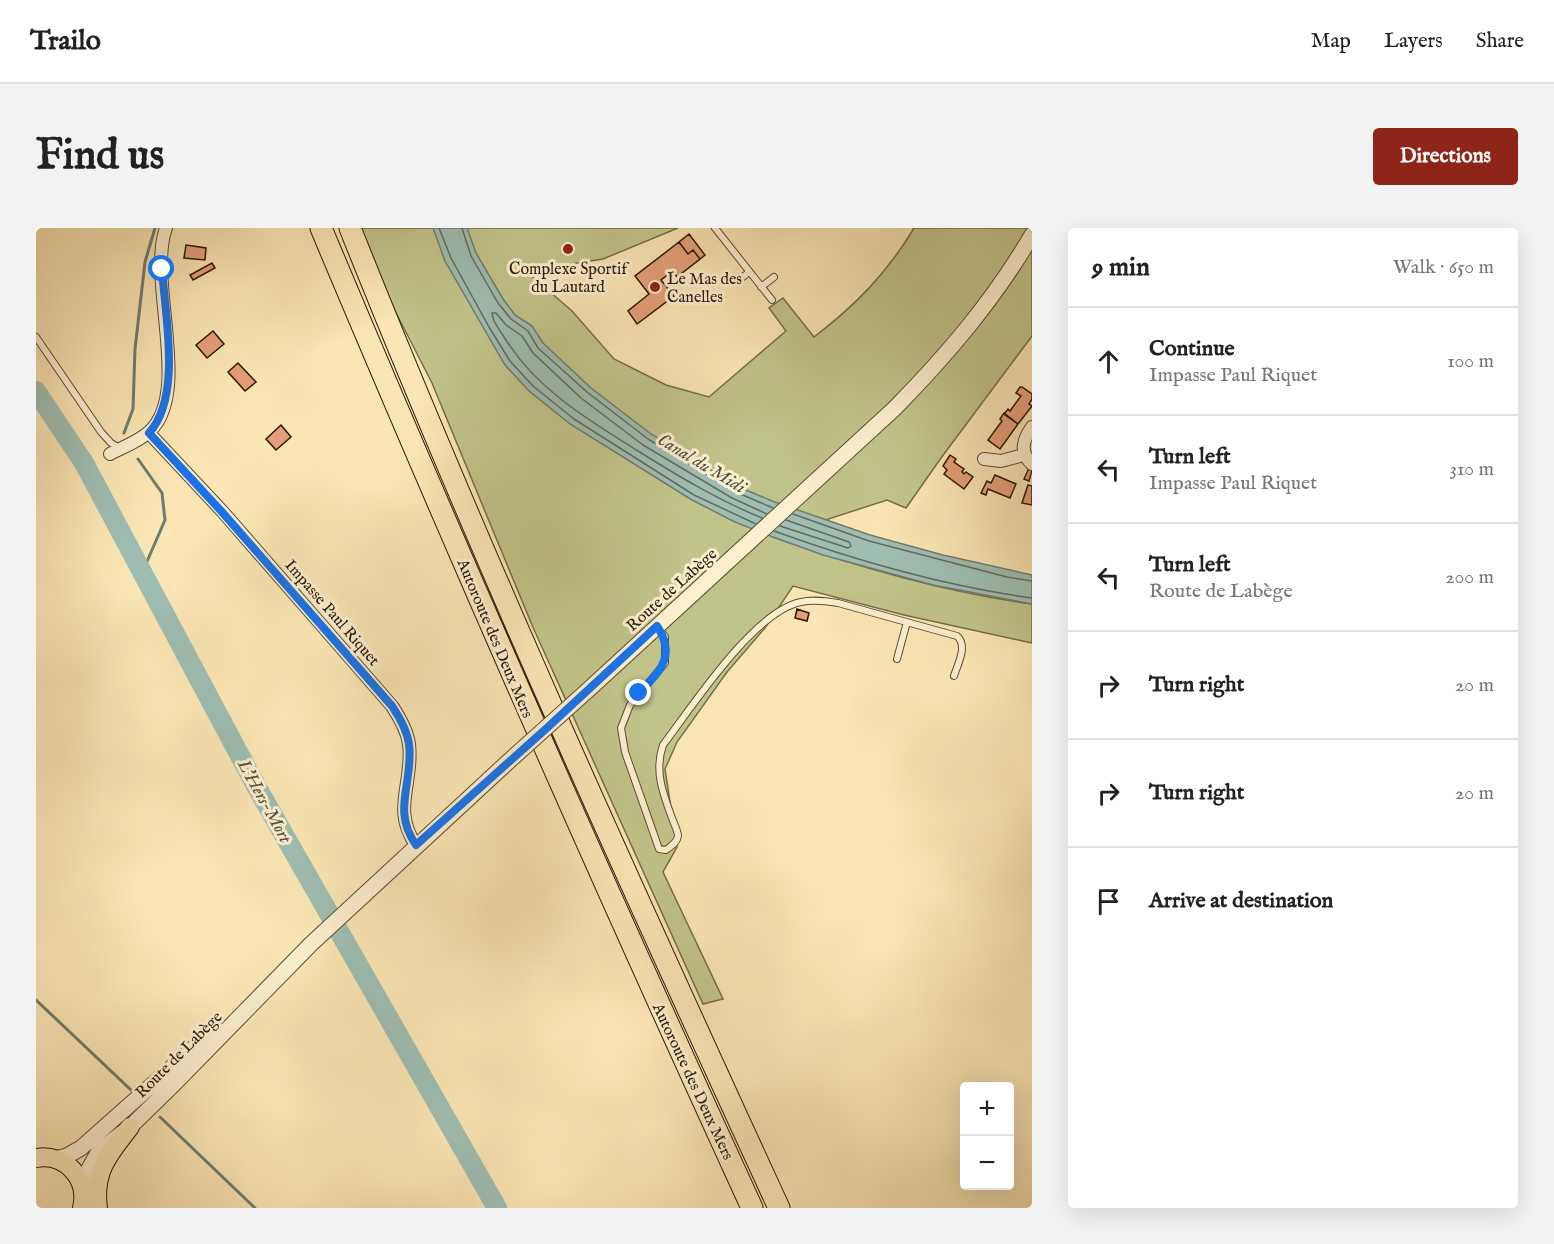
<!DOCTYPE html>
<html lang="en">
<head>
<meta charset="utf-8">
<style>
	:root { --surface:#fff; --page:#f2f2f2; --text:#222; --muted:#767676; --line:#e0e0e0; --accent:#8f2418 }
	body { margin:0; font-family:"IM FELL English",serif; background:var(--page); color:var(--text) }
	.controls { position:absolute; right:18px; bottom:18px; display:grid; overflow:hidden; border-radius:6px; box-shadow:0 6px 24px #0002 }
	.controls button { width:54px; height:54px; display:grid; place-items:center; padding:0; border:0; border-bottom:2px solid var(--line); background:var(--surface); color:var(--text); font:30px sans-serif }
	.stop { position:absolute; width:18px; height:18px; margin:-14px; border:4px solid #1a73e8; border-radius:50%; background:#fff }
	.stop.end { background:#1a73e8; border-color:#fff; box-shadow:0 2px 6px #0008 }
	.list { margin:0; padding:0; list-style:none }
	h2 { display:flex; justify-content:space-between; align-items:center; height:78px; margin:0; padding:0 24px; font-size:26px }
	h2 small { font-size:20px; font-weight:400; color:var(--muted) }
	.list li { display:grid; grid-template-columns:39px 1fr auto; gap:18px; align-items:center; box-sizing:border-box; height:108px; padding:0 24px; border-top:2px solid var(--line) }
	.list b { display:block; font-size:22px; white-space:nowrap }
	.list p { margin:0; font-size:20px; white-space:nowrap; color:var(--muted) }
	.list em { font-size:20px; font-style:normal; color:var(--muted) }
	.icon { flex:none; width:33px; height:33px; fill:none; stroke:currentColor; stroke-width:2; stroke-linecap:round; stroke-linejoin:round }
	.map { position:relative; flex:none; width:996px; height:980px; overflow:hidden; border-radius:6px }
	header { display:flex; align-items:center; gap:36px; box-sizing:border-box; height:84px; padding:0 30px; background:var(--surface); border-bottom:2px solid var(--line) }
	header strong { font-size:28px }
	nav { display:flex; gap:33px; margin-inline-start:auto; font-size:21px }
	.intro { display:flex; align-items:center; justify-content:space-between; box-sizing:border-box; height:144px; padding:0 36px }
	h1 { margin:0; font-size:42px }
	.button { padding:15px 27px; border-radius:6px; background:var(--accent); color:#fff; font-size:21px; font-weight:700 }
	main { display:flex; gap:36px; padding:0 36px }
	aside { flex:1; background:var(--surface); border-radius:6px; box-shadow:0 6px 24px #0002 }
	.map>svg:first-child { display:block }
	.green { fill:#c1c48a; stroke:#746e48; stroke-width:1.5 }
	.water { fill:#9fbeb3; stroke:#6f7c6e; stroke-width:1.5 }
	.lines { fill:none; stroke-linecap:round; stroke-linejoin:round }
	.shore { stroke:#636b5d; stroke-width:1.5 }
	.stream { stroke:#6f7c6e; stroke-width:3 }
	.river { stroke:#9fbeb3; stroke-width:20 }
	.building { fill:#e59f78; stroke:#271807; stroke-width:1.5 }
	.service-casing { stroke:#5c4c32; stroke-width:8 }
	.minor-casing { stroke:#5c4c32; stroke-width:14 }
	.tertiary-casing { stroke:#5c4c32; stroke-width:17 }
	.primary-casing { stroke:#271807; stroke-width:20 }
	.motorway-casing { stroke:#271807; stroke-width:23 }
	.service { stroke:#fcefce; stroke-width:6 }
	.minor { stroke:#fcefce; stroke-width:12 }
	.tertiary { stroke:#fcefce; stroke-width:15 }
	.primary { stroke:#fae6b4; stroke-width:18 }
	.motorway { stroke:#fae6b4; stroke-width:21 }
	.tertiary-bridge-casing { stroke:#5c4c32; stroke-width:17; stroke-linecap:butt }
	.tertiary-bridge { stroke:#fcefce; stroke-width:15 }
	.route { stroke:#1a73e8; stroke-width:8 }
	.poi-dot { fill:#8f2418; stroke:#fcefce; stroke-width:2 }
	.labels { text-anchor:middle; stroke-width:6; stroke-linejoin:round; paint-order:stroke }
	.poi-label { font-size:16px; fill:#271807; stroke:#fcefce }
	.street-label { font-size:16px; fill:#271807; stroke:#fcefce }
	.water-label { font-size:18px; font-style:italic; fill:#515243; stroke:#fcefce }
</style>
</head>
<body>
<header>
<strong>Trailo</strong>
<nav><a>Map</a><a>Layers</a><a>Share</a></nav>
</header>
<div class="intro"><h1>Find us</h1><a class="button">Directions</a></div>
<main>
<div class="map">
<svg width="996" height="980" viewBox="0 0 996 980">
	<rect width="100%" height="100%" fill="#fae6b4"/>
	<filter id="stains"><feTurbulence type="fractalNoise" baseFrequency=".00333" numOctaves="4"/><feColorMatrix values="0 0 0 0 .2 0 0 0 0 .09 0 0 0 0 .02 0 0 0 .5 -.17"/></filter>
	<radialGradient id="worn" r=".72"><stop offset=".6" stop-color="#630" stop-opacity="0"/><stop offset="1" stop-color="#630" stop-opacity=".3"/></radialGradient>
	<path class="green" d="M322 0H642L567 31 490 43 536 83 578 131 630 157 673 169 750 103 733 80 747 70 778 109C820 77 851 45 878 0H996V108L905 230 870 280 851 272 737 309C821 339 908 364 996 376V415L868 387 757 358 729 400 691 444 641 514 629 541 641 619 627 644 687 771 667 776 496 397 396 155 333 32Z"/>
	<path class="water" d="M397 0H431L440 25 467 71 479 87 496 98 507 115 555 160 615 206 703 259 736 273 834 307 907 327 996 347V376L897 357 787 327 737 309 699 294 656 272 534 196 493 163 469 137 409 33Z"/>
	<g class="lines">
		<path class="shore" d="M403 0 415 30 453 99 474 133 497 158 538 191 658 267 720 296
			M426 0 435 28 462 75 475 91 492 103 502 120 551 164 612 211 700 264 737 280
			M757 286 833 313 971 349 996 353
			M726 290C682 272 642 248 602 223 551 191 500 161 468 109 463 101 456 93 456 85H460L470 97 486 108 497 125 545 170 607 217 696 270 731 286
			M744 298 812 320 815 318 813 314 750 292
			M738 303C821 333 908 358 996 370"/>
		<path class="stream" d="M88 205 97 181 99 121 109 34 119 0
			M102 231 126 265 129 292 106 345
			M0 772 95 862
			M124 889 219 980"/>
		<path class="river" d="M0 163 48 235 219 556 461 980"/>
	</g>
	<path class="building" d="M653 6 669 27 664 31 657 22 652 26 643 14Z
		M643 14 652 26 657 22 664 31 641 49 637 43 625 52 638 68 601 96 592 83 613 66 599 48Z
		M150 17 170 20 169 32 148 30Z
		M176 35 179 40 157 52 154 47Z
		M177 103 188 116 171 130 160 117Z
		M202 135 220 154 209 163 192 144Z
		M984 159H986L996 166V171L993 176 996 178 982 196 968 186 972 181 974 183 985 168 980 165Z
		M968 185 982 196 964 221 952 212 966 193 964 191Z
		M245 197 255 209 240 222 230 211Z
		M914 227 920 231 918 234 928 241 926 244 928 246 930 244 937 249 928 261 908 246 911 242 907 238Z
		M993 240 996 242 993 253 988 251Z
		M959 247 980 256 974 270 952 261 950 267 945 265 951 253 955 255Z
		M992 257 996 258V277L986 275Z
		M761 381 773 385 771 393 759 390Z"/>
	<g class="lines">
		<defs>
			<path id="service" d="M679 0 736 72
				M702 53 713 44
				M725 59 738 49
				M0 109 65 204 75 215 84 220
				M621 398 629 409V435L594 477 585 500 589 524 623 621 630 622C635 618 641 615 642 608 642 603 638 596 636 590 627 566 618 543 627 517 656 479 718 383 765 374 777 371 790 373 802 375L921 408C932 418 922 435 918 448
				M861 431 871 394"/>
			<path id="minor" d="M996 199C987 212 983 224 996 236
				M113 205 186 283 356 478C364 490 371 502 373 516 378 554 355 582 380 617
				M74 226C87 219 104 213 114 203 156 163 111 52 130 0
				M948 231 965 233 988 227"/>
			<path id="tertiary" d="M551 463 859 180C911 127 958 72 996 7
				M19 931 31 928 45 920 178 802
				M47 962 49 948 63 923 94 899 135 859 275 716 473 533"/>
			<path id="primary" d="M0 930C30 925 53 951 46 980
				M62 980C57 943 73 926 94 899"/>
			<path id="motorway" d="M285 0C423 329 567 655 716 980
				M314 0C446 331 594 656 743 980"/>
		</defs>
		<use href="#service" class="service-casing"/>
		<use href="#minor" class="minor-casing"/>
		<use href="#tertiary" class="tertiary-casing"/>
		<use href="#primary" class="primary-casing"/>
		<use href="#motorway" class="motorway-casing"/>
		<use href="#service" class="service"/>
		<use href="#minor" class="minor"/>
		<use href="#tertiary" class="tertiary"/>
		<use href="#primary" class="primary"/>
		<use href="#motorway" class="motorway"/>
		<defs>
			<path id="tertiary-bridge" d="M473 533 551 463"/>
		</defs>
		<use href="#tertiary-bridge" class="tertiary-bridge-casing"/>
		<use href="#tertiary-bridge" class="tertiary-bridge"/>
	</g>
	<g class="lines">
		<path class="route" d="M126 41C129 87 146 169 113 205L186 284 356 478C364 490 371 502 373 516 378 554 355 582 380 617L512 499 621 398C641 428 624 443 603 465"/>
	</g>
	<g class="poi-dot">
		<circle cx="532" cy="21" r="6"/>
		<circle cx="619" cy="59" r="6"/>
	</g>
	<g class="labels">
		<g class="poi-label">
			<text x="532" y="46">Complexe Sportif<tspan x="532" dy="18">du Lautard</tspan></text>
			<text x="631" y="56" text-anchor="start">Le Mas des<tspan x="631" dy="18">Canelles</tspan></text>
		</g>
		<g class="street-label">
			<text transform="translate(635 361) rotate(-42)" y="6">Route de Labège</text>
			<text transform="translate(297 384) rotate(49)" y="6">Impasse Paul Riquet</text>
			<text transform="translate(460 410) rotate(67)" y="6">Autoroute des Deux Mers</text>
			<text transform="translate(142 826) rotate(-45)" y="6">Route de Labège</text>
			<text transform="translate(658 853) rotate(65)" y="6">Autoroute des Deux Mers</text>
		</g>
		<g class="water-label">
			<text transform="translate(666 235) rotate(31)" y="6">Canal du Midi</text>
			<text transform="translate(229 573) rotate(61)" y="6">L'Hers-Mort</text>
		</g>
	</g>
	<rect width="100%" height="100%" filter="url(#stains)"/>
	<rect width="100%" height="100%" fill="url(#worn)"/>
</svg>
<div class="controls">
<button>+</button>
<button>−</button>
</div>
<div class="stop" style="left:126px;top:41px"></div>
<div class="stop end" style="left:603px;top:465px"></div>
</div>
<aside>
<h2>9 min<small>Walk · 650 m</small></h2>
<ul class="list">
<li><svg class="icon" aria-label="ahead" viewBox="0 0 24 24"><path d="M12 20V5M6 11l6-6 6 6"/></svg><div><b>Continue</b><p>Impasse Paul Riquet</p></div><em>100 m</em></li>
<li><svg class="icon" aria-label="left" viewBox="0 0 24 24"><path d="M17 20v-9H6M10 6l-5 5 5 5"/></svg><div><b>Turn left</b><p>Impasse Paul Riquet</p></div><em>310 m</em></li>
<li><svg class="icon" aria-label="left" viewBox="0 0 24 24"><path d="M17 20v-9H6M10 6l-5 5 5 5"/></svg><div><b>Turn left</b><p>Route de Labège</p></div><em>200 m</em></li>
<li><svg class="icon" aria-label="right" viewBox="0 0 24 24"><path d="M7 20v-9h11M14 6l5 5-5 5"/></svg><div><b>Turn right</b></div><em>20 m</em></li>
<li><svg class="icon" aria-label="right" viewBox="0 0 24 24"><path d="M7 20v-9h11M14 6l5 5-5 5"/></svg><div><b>Turn right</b></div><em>20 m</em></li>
<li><svg class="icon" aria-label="arrive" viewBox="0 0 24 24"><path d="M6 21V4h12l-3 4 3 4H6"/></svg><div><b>Arrive at destination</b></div></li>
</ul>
</aside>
</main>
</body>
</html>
